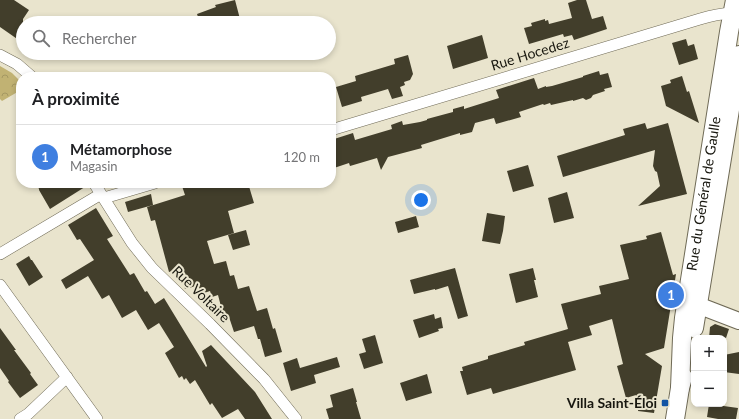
<!DOCTYPE html>
<html lang="fr">
<head>
<meta charset="utf-8">
<style>
	:root { --surface:#fff; --page:#f2f2f2; --text:#202124; --muted:#757577; --line:#e0e0e0; --accent:#0f766e }
	body { margin:0; font-family:Lato,sans-serif; background:var(--page); color:var(--text) }
	.controls { position:absolute; right:12px; bottom:12px; display:grid; overflow:hidden; border-radius:8px; box-shadow:0 2px 6px #0003 }
	.controls button { width:36px; height:36px; display:grid; place-items:center; padding:0; border:0; border-bottom:1px solid var(--line); background:var(--surface); color:var(--text); font:20px sans-serif }
	.you { position:absolute; left:421px; top:200px; width:14px; height:14px; margin:-10px; border:3px solid #fff; border-radius:50%; background:#1a73e8; box-shadow:0 0 0 6px #1a73e833 }
	.badge { display:grid; place-items:center; width:26px; height:26px; border-radius:50%; background:var(--accent); color:#fff; font-size:13px; font-weight:700 }
	.pin { position:absolute; translate:-50% -50%; border:2px solid #fff; box-shadow:0 1px 4px #0006 }
	.list { margin:0; padding:0; list-style:none }
	h2 { display:flex; justify-content:space-between; align-items:center; height:52px; margin:0; padding:0 16px; font-size:17px }
	h2 small { font-size:13px; font-weight:400; color:var(--muted) }
	.list li { display:grid; grid-template-columns:26px 1fr auto; gap:12px; align-items:center; box-sizing:border-box; height:64px; padding:0 16px; border-top:1px solid var(--line) }
	.list b { display:block; font-size:15px; white-space:nowrap }
	.list p { margin:0; font-size:13px; white-space:nowrap; color:var(--muted) }
	.list em { font-size:13px; font-style:normal; color:var(--muted) }
	.icon { flex:none; width:22px; height:22px; fill:none; stroke:currentColor; stroke-width:2; stroke-linecap:round; stroke-linejoin:round }
	.map { position:relative; flex:none; width:739px; height:419px; overflow:hidden }
	.search { position:absolute; background:var(--surface); box-shadow:0 2px 6px #0003; left:16px; top:16px; width:320px; height:44px; display:flex; align-items:center; gap:10px; box-sizing:border-box; padding:0 14px; border-radius:22px; color:var(--muted); font-size:15px }
	.panel { position:absolute; background:var(--surface); box-shadow:0 2px 6px #0003; left:16px; top:72px; width:320px; height:116px; border-radius:16px }
	.map>svg:first-child { display:block }
	.forest { fill:url(#forest-crowns) }
	.building { fill:#423e2b }
	.lines { fill:none; stroke-linecap:round; stroke-linejoin:round }
	.street-casing { stroke:#6f6a56; stroke-width:12 }
	.secondary-casing { stroke:#6f6a56; stroke-width:18 }
	.primary-casing { stroke:#6f6a56; stroke-width:20 }
	.street { stroke:#fff; stroke-width:11 }
	.secondary { stroke:#fff; stroke-width:16 }
	.primary { stroke:#fff; stroke-width:18 }
	.poi-dot { fill:#1254a4; stroke:#e9e4cd; stroke-width:1.5 }
	.labels { text-anchor:middle; stroke-width:4; stroke-linejoin:round; paint-order:stroke }
	.street-label { font-size:14px; fill:#18170f; stroke:#e9e4cd }
	.poi-label { font-size:14px; font-weight:bold; fill:#18170f; stroke:#e9e4cd; text-anchor:end }
</style>
</head>
<body>
<div class="map">
<svg width="739" height="419" viewBox="0 0 739 419">
	<defs>
		<pattern id="forest-crowns" width="20" height="18" patternUnits="userSpaceOnUse"><rect width="20" height="18" fill="#c1b273"/><path d="M2 6a3 3 0 1 1 6 0M12 15a3 3 0 1 1 6 0" fill="none" stroke="#a59862"/></pattern>
	</defs>
	<rect width="100%" height="100%" fill="#e9e4cd"/>
	<path class="forest" d="M0 66 12 73 21 82V90L2 101 0 99Z"/>
	<path class="building" d="M0 0H14L29 10 23 19V43L0 27Z
		M235 0 240 19 226 23H200L197 14 216 7 215 5Z
		M577 0H586L592 19 603 16 607 29 574 40 572 35 564 37 563 34 529 44 524 28 532 26 531 23 545 19V21L548 20 549 24 572 18 568 3Z
		M482 35 488 58 453 69 447 46Z
		M686 39 688 46 694 44 698 59 679 65 672 43Z
		M408 55 413 74 410 80 404 82 405 85 400 87 403 96 392 99 388 89 361 97 362 101 342 107 336 87 356 81 355 76 395 64 394 59Z
		M599 71 600 75 608 73 612 87 604 89 605 91 593 95 591 98 586 100 583 98 573 101V100L551 105 550 103 544 105 543 104 519 112 521 117 496 124 494 118 475 123 472 132 460 135V133L421 145 422 148 388 157 381 170 377 158 350 166 349 163 331 169V140L353 133 355 140 392 129 391 125 402 121 403 125 420 122 427 120V119L453 112V109L464 106V109L499 98 496 90 534 78 538 89 546 86V87L552 86 583 77V76Z
		M682 76 687 92 689 91 699 123 666 106 661 86 671 83 670 80Z
		M645 123 647 129 668 123 687 194 638 206 660 186 657 172 655 171 653 166 655 150 563 177 557 156 625 135 623 129Z
		M528 165 534 186 513 192 507 171Z
		M36 183H87L88 185 50 209 39 190V189Z
		M181 183H248L254 203 228 211 234 233 207 241 214 264 226 261 230 276 234 275 238 289 249 286 257 311 267 308 273 329 275 328 282 352 265 357 260 339H258L254 326 234 332 229 317 224 318 218 295 212 297 210 291 198 295 196 286 185 289 180 269 169 272 155 220 151 221 147 207 185 195Z
		M567 192 574 218 554 223 548 198Z
		M151 194 153 205 128 212 125 202Z
		M96 208 113 236 107 239 130 275 134 273 145 292 147 291 155 304 164 298 206 367 207 366 202 351 211 345 255 392 272 419H245L238 409 222 418 212 403 210 405 195 380 190 384 186 378 184 380 182 376 179 378 165 353 174 347 159 323 148 330 136 310 122 318 109 295 102 299 88 276 66 289 61 280 94 260 80 239 77 240 68 225Z
		M487 213 505 216 503 231 500 244 482 241Z
		M416 216 419 227 398 233 395 222Z
		M246 230 250 245 233 250 228 235Z
		M661 232 673 275 676 274 664 348 645 354 662 366 654 413 638 411 639 404 634 403 636 395 626 398 617 366 623 364 612 319 589 326 592 335 568 342 576 370 493 394 491 388 467 395 460 371H463L462 367 488 359V356L525 345 524 342 568 329 561 304 601 294 599 286 629 279 620 245 647 239 646 236Z
		M29 256 31 260H32L43 277 29 286 16 264Z
		M455 268 468 316 458 319 448 286 435 290V289L414 294 410 280Z
		M533 268 536 280H534L538 297 516 303 509 274Z
		M434 314 435 319 441 317 443 328 438 329 439 331 419 338 413 320Z
		M715 324 729 329 726 338H709L710 327Z
		M0 328 16 350H14L31 373 30 374 38 385 20 398 8 382 9 381 0 368Z
		M375 335 383 363 364 369 359 354 366 352 362 339Z
		M739 352V374L724 372V355Z
		M337 357 340 367 314 375 316 383 291 391 283 363 297 358 300 368Z
		M427 374 432 393 406 401 400 383Z
		M353 388 357 402H356L361 419H329L326 409 333 407 330 395Z
		M709 404 738 408 736 419H718L707 417Z"/>
	<g class="lines">
		<defs>
			<path id="street" d="M0 55 17 64 32 77
				M331 130 700 19C713 15 725 12 738 14
				M94 183 132 243 152 268 210 324 264 379 296 419
				M104 198 155 183
				M0 254 101 194
				M0 285 97 419
				M20 419 28 414 67 377"/>
			<path id="secondary" d="M687 301 739 321"/>
			<g id="primary">
				<path d="M694 328 739 55"/>
				<path id="s1" d="M680 388 682 338 684 318 729 32 735 0"/>
				<path d="M675 419 680 388 683 377"/>
			</g>
		</defs>
		<use href="#street" class="street-casing"/>
		<use href="#secondary" class="secondary-casing"/>
		<use href="#primary" class="primary-casing"/>
		<use href="#street" class="street"/>
		<use href="#secondary" class="secondary"/>
		<use href="#primary" class="primary"/>
	</g>
	<rect class="poi-dot" x="661" y="399" width="8" height="8" rx="2"/>
	<g class="labels">
		<g class="street-label">
			<text transform="translate(530 54) rotate(-17)" y="5">Rue Hocedez</text>
			<text dy="5" stroke="none"><textPath href="#s1" startOffset="196">Rue du Général de Gaulle</textPath></text>
			<text transform="translate(201 294) rotate(44)" y="5">Rue Voltaire</text>
		</g>
		<g class="poi-label">
			<text x="657" y="408">Villa Saint-Éloi</text>
		</g>
	</g>
</svg>
<div class="controls">
<button>+</button>
<button>−</button>
</div>
<div class="you"></div>
<div class="pin badge" style="left:671px;top:295px;background:#3f7fe0">1</div>
<div class="search"><svg class="icon" aria-label="search" viewBox="0 0 24 24"><circle cx="10" cy="10" r="6"/><path d="M15 15l6 6"/></svg>Rechercher</div>
<section class="panel">
<h2>À proximité<small></small></h2>
<ul class="list">
<li><span class="badge" style="background:#3f7fe0">1</span><div><b>Métamorphose</b><p>Magasin</p></div><em>120 m</em></li>
</ul>
</section>
</div>
</body>
</html>
